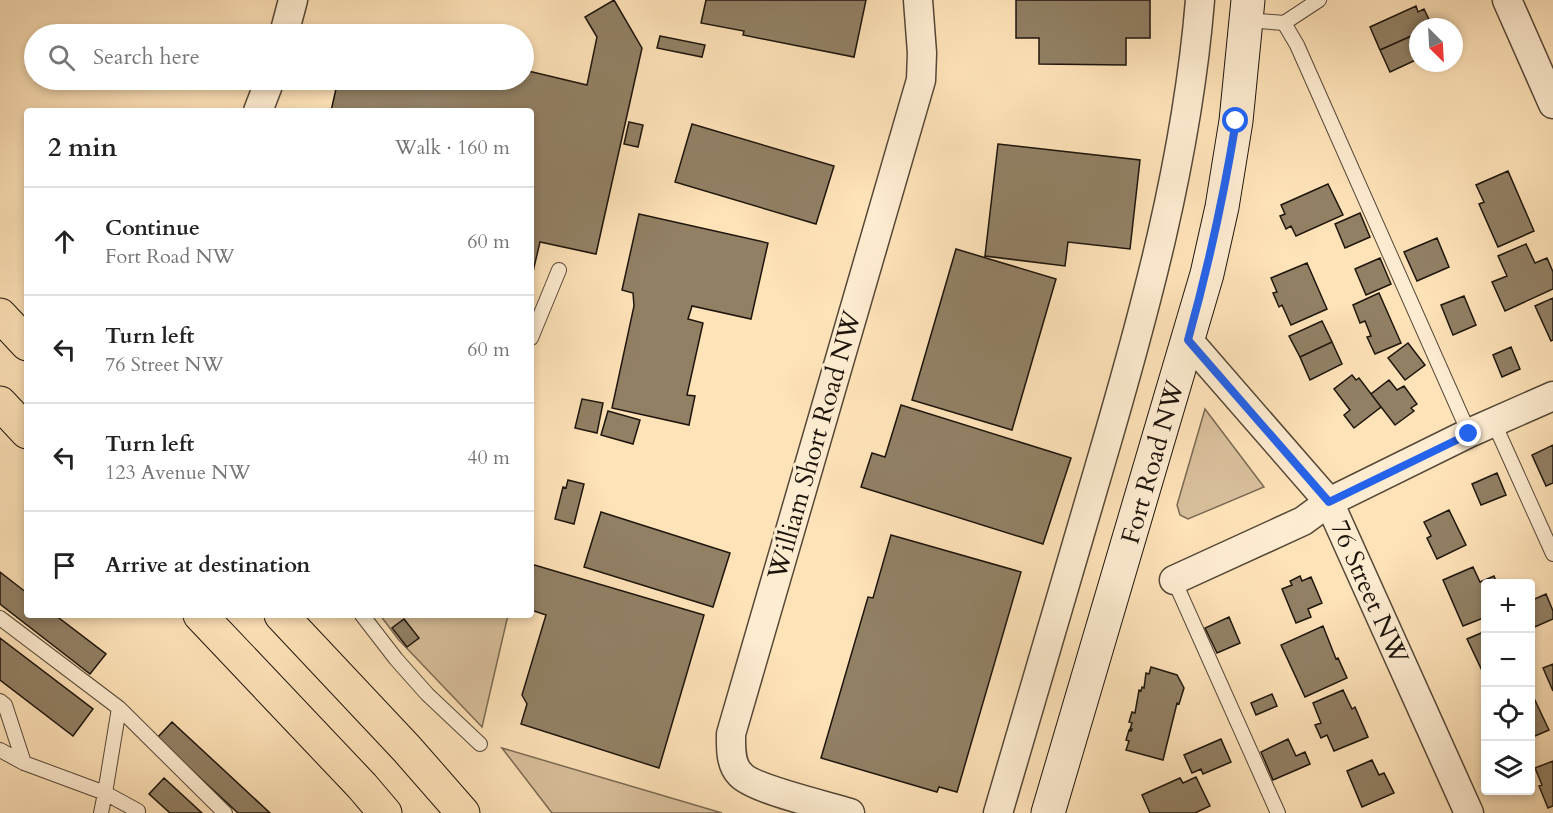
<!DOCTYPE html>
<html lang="en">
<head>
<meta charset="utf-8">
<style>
	:root { --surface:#fff; --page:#f6f6f6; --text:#222; --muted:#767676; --line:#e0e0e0 }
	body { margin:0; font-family:Cardo,serif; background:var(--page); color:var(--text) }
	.controls { position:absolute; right:18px; bottom:18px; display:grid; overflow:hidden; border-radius:6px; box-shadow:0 3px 9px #0003 }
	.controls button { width:54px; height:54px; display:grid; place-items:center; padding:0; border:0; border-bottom:2px solid var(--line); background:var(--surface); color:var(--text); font:30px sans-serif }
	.compass { position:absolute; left:1409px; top:18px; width:54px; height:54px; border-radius:50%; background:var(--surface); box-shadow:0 3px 9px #0003; rotate:156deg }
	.stop { position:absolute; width:18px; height:18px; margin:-14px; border:4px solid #2563eb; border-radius:50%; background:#fff }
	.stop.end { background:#2563eb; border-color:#fff; box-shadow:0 2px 6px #0008 }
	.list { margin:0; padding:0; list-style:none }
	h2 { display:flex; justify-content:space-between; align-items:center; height:78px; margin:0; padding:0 24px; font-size:26px }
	h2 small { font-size:20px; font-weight:400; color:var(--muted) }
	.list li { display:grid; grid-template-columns:39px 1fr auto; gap:18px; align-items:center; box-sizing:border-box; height:108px; padding:0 24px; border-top:2px solid var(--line) }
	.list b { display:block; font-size:22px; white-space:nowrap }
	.list p { margin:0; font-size:20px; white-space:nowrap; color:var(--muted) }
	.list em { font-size:20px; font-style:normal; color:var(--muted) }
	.icon { flex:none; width:33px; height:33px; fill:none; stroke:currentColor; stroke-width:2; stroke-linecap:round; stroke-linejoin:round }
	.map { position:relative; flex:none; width:1553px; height:813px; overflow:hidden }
	.search { position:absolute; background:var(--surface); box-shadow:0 3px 9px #0003; left:24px; top:24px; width:510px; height:66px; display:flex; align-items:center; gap:15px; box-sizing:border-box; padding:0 21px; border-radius:33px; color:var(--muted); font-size:22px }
	.panel { position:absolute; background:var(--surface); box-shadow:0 3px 9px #0003; left:24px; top:108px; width:510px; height:510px; border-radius:6px }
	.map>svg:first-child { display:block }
	.green { fill:#d8bf9b; stroke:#7a6a54; stroke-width:1.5 }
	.building { fill:#928065; stroke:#1d150c; stroke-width:1.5 }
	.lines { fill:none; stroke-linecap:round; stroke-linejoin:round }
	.lane-casing { stroke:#554837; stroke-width:16 }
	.street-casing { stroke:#554837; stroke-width:31 }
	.secondary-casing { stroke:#1d150c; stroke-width:35 }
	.primary-casing { stroke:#1d150c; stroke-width:35 }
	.lane { stroke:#feecd1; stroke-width:14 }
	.street { stroke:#feecd1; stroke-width:28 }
	.secondary { stroke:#feecd1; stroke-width:33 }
	.primary { stroke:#fee2b8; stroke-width:33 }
	.route { stroke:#2563eb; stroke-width:8 }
	.labels { text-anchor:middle; stroke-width:6; stroke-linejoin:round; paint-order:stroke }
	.street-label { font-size:26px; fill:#1d150c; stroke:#feecd1 }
</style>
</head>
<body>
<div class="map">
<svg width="1553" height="813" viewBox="0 0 1553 813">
	<rect width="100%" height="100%" fill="#fee2b8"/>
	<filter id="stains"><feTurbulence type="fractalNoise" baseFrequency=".00333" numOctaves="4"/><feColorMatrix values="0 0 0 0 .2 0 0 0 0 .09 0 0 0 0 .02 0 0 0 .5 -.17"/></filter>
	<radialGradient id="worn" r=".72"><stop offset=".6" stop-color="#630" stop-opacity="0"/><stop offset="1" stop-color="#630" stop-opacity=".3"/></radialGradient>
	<path class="green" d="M1205 409 1264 487 1188 519 1180 515 1177 505Z
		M380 615H508L482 727 398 639Z
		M502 748 722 813H552Z"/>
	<path class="building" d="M614 0 642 48 596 254 540 242 531 280V111H331L338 80H524V70L587 85 597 37 585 17Z
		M706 0H866L854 57 743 35 744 31 701 23Z
		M1016 0H1150V38H1126V65L1039 64V38H1016Z
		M1416 6 1418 12 1424 9 1432 26 1418 27V33L1380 50 1370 27Z
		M350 30 368 34H349Z
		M1418 33V59L1390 72 1380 50Z
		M660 36 705 45 702 57 657 48Z
		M629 122 643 125 638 147 624 144Z
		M692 124 834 166 816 224 675 182Z
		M998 144 1140 160 1130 249 1068 242 1065 266 985 256Z
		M1508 171 1534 231 1498 247 1479 204 1484 202 1476 185Z
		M1328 184 1343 215 1296 236 1291 226 1286 229 1280 216 1285 214 1281 205Z
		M1360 213 1370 237 1345 248 1335 224Z
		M639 214 768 243 751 319 692 306 688 319 703 323 687 395 695 396 689 425 612 408 634 306 633 293 622 290Z
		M1437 238 1449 267 1417 281 1404 252Z
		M1526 244 1535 263 1547 258 1553 272V289L1505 311 1492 282 1507 276 1498 256Z
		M956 249 1056 279 1012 430 912 400Z
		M1380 258 1391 284 1366 295 1355 269Z
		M1307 263 1327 309 1291 325 1282 305 1279 307 1273 293 1277 292 1271 278Z
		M1379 293 1401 343 1375 354 1367 337 1371 336 1365 321 1360 323 1353 305Z
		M1464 296 1476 325 1453 335 1441 305Z
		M1553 298V340L1551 341 1535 306Z
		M1322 321 1332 342 1300 357 1289 336Z
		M1332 342 1342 364 1310 380 1300 357Z
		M1408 343 1425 365 1405 380 1388 358Z
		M1511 347 1520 369 1502 377 1493 355Z
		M1352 375 1356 380 1359 378 1381 407 1354 428 1344 415 1350 410 1334 389Z
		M1389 380 1397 390 1404 386 1417 404 1411 408 1414 411 1395 425 1371 394Z
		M582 399 603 403 597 433 575 428Z
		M901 405 1071 458 1043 544 861 487 872 453 885 457Z
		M608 411 640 420 633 444 601 435Z
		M1553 445V483L1546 486 1532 455Z
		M1497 473 1506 495 1481 505 1472 484Z
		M568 480 584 484 574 524 555 519 563 487 566 488Z
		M1449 510 1466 545 1437 559 1427 538 1431 536 1424 522Z
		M601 512 730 553 713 607 584 567Z
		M891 535 1021 572 957 792 939 787 937 792 821 758 868 597 873 598Z
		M531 564 704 615 659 768 521 724 527 704 522 695 546 615 531 610Z
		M1473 567 1480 582 1494 576 1497 584H1486V617L1463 626 1443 580Z
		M0 572 27 593V615H55L106 654 90 674 0 604Z
		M1300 576 1302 581 1311 577 1322 603 1308 609 1311 617 1296 623 1282 589 1292 585 1290 581Z
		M1546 594 1553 611V619L1530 629V601Z
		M1229 617 1240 643 1217 653 1205 628Z
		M404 619 419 638 407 647 392 628Z
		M1323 626 1336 659 1338 658 1347 678 1305 697 1281 645Z
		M1486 631V679L1467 639Z
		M0 638 93 709 73 736 0 680Z
		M1553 664V691L1543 668Z
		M1151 667 1177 675 1184 688 1179 704 1177 703 1163 760 1126 750 1129 741 1126 740 1129 730 1131 731 1132 729H1130L1132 723 1129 722 1132 712 1135 713 1139 690 1141 691 1142 687 1144 688 1146 673 1149 674Z
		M1343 690 1352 709 1355 707 1368 737 1334 751 1327 735 1321 738 1315 725 1321 723 1313 703Z
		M1272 694 1277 706 1256 715 1251 703Z
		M1533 696 1549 730 1530 738V697Z
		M172 722 270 813H238L157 738Z
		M1221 739 1231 762 1203 774 1201 769 1192 773 1184 755Z
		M1288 739 1296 756 1305 752 1310 764 1273 780 1261 752Z
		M1372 760 1379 775 1384 773 1394 793 1362 807 1347 771Z
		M1553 761V806L1548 808 1539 786 1542 785 1535 768Z
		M1196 777 1210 806 1195 813H1150L1142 795 1180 778 1183 783Z
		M164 778 202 813H170L149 794Z"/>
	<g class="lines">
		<defs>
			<path id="lane" d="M1246 20 1284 23 1319 0
				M1284 23 1297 45 1469 433
				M531 338 559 270
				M1494 423 1553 554
				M1174 580 1278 813
				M362 615 396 659 427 694 480 744
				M0 618 119 708 105 793 138 811 137 813
				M0 701 5 705 24 763
				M119 708 225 813
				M0 750 24 763 105 793 101 813"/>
			<path id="street" d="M1507 0 1553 104
				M284 34 293 0
				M258 111 270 80
				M1188 340 1329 502 1469 813
				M1174 580 1303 521 1329 502 1469 433 1553 396
				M850 813C828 806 752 789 740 774 730 764 731 747 731 734L921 80 922 53 918 0
				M998 813C1032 697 1066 581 1100 465 1145 312 1187 159 1200 0"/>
			<path id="secondary" d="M1048 813 1207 274 1222 207 1236 121 1248 0"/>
			<path id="primary" d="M0 315 27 344
				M0 403 27 432
				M200 615 362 786 385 813
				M281 615 407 749 463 813"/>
		</defs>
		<use href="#lane" class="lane-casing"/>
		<use href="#street" class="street-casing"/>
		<use href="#secondary" class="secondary-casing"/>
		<use href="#primary" class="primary-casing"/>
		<use href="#lane" class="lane"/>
		<use href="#street" class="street"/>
		<use href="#secondary" class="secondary"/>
		<use href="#primary" class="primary"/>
	</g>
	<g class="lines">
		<path class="route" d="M1236 121C1224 195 1208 268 1188 340L1329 502 1469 434"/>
	</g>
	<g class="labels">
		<g class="street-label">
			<text transform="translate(814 445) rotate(-74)" y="9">William Short Road NW</text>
			<text transform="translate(1152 462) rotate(-74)" y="9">Fort Road NW</text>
			<text transform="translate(1370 592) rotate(66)" y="9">76 Street NW</text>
		</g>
	</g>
	<rect width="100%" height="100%" filter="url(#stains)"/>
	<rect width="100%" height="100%" fill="url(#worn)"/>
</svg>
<div class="controls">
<button>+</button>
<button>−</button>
<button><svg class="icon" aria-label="locate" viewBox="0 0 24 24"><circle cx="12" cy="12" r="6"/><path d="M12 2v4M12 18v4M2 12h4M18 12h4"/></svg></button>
<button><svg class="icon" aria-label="layers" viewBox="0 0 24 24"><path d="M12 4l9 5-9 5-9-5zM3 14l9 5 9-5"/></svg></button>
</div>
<svg class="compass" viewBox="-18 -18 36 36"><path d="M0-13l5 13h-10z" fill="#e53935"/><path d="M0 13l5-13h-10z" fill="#767676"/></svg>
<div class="stop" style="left:1236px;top:121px"></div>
<div class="stop end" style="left:1469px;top:434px"></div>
<div class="search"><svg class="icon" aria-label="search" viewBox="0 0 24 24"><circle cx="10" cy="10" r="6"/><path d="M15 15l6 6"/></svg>Search here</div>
<section class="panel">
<h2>2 min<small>Walk · 160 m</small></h2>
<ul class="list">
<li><svg class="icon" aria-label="ahead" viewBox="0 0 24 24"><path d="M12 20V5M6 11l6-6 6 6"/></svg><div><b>Continue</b><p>Fort Road NW</p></div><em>60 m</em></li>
<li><svg class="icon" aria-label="left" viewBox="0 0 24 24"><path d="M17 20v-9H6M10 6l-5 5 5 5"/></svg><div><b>Turn left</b><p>76 Street NW</p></div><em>60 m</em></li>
<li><svg class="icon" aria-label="left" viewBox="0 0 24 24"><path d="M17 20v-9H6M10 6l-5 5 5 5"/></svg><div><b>Turn left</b><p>123 Avenue NW</p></div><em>40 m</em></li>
<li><svg class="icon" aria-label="arrive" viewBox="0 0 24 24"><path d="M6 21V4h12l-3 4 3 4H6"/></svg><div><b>Arrive at destination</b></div></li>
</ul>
</section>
</div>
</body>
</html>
